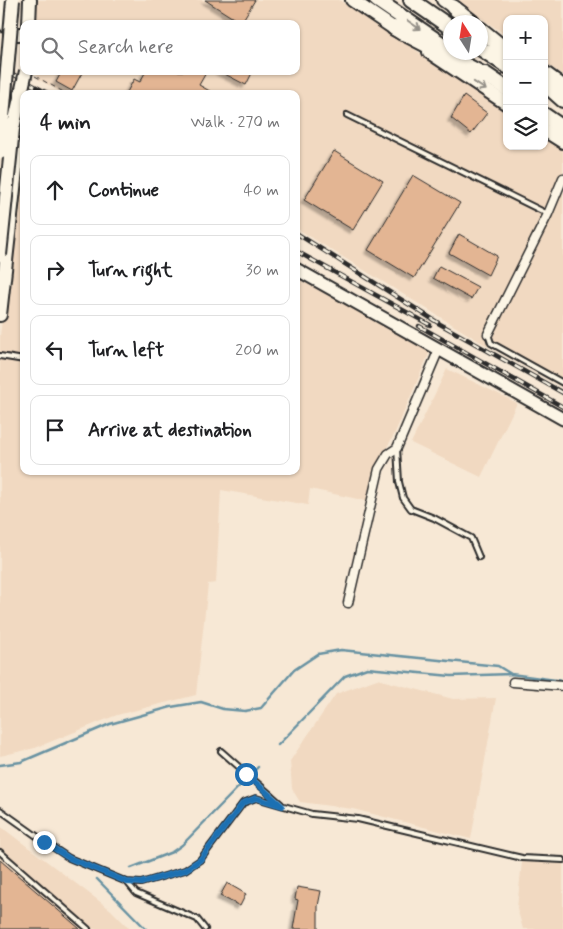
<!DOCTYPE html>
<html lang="en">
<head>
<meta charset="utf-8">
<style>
	:root { --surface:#fff; --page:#f2f2f2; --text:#202124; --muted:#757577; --line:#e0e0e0 }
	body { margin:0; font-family:Mynerve,sans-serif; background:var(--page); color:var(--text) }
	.controls { position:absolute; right:15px; top:15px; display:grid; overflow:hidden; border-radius:10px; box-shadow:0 1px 4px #0004 }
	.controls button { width:45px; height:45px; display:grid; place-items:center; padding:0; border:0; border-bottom:1px solid var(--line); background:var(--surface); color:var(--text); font:25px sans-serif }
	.compass { position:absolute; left:443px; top:15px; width:45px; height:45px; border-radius:50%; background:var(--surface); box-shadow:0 1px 4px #0004; rotate:348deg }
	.stop { position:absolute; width:15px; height:15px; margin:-11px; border:4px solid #1f6fb2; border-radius:50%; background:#fff }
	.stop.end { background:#1f6fb2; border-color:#fff; box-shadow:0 1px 5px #0008 }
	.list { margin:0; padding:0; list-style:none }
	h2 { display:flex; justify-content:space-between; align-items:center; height:65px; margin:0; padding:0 20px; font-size:21px }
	h2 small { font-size:16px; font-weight:400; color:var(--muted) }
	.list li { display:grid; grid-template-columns:32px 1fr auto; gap:15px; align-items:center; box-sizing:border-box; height:70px; margin:0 10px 10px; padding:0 10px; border:1px solid var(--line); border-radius:10px }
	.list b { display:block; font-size:19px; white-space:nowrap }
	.list em { font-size:16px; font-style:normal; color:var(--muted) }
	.icon { flex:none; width:28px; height:28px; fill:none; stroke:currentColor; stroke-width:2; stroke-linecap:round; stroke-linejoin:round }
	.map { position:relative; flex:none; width:563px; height:929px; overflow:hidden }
	.search { position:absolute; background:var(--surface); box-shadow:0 1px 4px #0004; left:20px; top:20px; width:280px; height:55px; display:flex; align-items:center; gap:12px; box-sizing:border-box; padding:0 18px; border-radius:10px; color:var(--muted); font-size:19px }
	.panel { position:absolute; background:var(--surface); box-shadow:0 1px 4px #0004; left:20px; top:90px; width:280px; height:385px; border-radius:10px }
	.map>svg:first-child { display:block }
	.built { fill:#f1d9c1 }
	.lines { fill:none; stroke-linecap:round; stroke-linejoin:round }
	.stream { stroke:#6892a2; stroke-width:2.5 }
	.building { fill:#e3b593; stroke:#2b2b2b; filter:url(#shadow) }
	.lane-casing { stroke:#2b2b2b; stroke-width:8 }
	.street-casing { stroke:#2b2b2b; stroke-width:11 }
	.secondary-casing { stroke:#2b2b2b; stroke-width:15 }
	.primary-casing { stroke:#2b2b2b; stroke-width:16 }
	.highway-casing { stroke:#2b2b2b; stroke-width:18 }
	.path { stroke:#2b2b2b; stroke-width:1; stroke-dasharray:5 4; stroke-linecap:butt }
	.lane { stroke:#fcf5e5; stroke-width:4 }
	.street { stroke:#fcf5e5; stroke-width:8 }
	.secondary { stroke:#fcf5e5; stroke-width:11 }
	.primary { stroke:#fcf5e5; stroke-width:12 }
	.highway { stroke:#fcf5e5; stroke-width:14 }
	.rail-casing { stroke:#2b2b2b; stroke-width:4.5 }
	.rail { stroke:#fcf5e5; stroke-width:2.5; stroke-dasharray:8; stroke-linecap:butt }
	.primary-bridge-casing { stroke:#2b2b2b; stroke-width:16; stroke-linecap:butt }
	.primary-bridge { stroke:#fcf5e5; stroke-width:12 }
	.oneway { stroke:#949088 }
	.route { stroke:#1f6fb2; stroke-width:6 }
</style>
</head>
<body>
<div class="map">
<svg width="563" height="929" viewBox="0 0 563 929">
	<defs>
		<filter id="shadow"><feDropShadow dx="-3.5" dy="3.5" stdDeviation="1" flood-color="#0004"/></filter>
	</defs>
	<rect width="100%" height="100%" fill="#f7e8d5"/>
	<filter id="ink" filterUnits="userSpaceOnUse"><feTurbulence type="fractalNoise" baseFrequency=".02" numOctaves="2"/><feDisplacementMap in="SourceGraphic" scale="10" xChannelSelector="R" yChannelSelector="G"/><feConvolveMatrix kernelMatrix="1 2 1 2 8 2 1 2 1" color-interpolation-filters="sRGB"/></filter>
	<g filter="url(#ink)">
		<path class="built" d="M37 0H339L507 110V146H544V135L563 147V388L479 341 296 228V94H64L38 79 36 71H296V24H36Z
			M455 0H563V75L544 62V19H507V36Z
			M24 145V471H296V278L431 349 394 435 375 468 372 502 310 489 308 505 221 490 216 583 208 584 196 695 117 715 35 748 0 756V336Z
			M447 369 517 403 481 477 411 443Z
			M377 679 453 699 496 698 471 839 353 809 300 802 292 789 290 761 336 694Z
			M0 826 111 910 130 929H0Z
			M522 862 563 864V929H523L517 908Z"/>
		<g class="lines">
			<path class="stream" d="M278 745 345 676 367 668 451 676 511 674 563 681
				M0 765 21 762 110 724 171 707 201 702 223 709 245 711 261 708 294 670 318 654 341 650 498 666 511 674
				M131 868 172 852 182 845 258 767
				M97 879 146 929"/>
		</g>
		<path class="building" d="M205 0H255L241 23Z
			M62 71H83L72 91 56 82Z
			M146 71H207L199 85 215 94H126L134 79 140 82Z
			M219 71H253L246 85Z
			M464 96 487 113 471 134 451 118Z
			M334 151 383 181 353 230 304 200Z
			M413 175 460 203 414 278 368 250Z
			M459 234 497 256 488 275 449 253Z
			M439 266 478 287 471 299 433 278Z
			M0 860 80 929H0Z
			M227 883 246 894 240 906 220 896Z
			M297 887 321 891 318 906V929H293L298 900 295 899Z"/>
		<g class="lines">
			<defs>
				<path id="lane" d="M347 115 548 214
					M488 334 491 343 563 383
					M0 356 24 360
					M397 448 399 482 403 498 411 509 434 518 471 538 479 557
					M221 751 281 804
					M0 810 45 842 69 858 127 882 136 893 197 919 205 929
					M0 852 88 929
					M127 882 141 883 185 870 200 860 243 803 256 798 312 814 358 819 522 858 563 860"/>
				<path id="street" d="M488 334 548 214 563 178
					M348 603 379 469 388 454 397 448 439 349
					M513 682 563 686"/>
				<path id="secondary" d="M296 269 563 419"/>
				<path id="primary" d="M3 0 4 23 12 34H24
					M352 0 402 34
					M443 0 462 13
					M29 24 30 0
					M429 52 507 104
					M544 72 563 86
					M544 130 563 142
					M0 315 20 135 24 131"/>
				<path id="highway" d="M377 0 443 45
					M411 0 450 27
					M453 7 472 22
					M394 28 492 79
					M480 29 507 51
					M480 48 507 66
					M485 74 507 89
					M544 83 563 100
					M544 115 563 128"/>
			</defs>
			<use href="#lane" class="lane-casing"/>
			<use href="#street" class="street-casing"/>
			<use href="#secondary" class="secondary-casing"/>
			<use href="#primary" class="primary-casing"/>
			<use href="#highway" class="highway-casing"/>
			<path class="path" d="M35 76 67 94"/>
			<use href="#lane" class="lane"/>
			<use href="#street" class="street"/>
			<use href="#secondary" class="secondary"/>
			<use href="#primary" class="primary"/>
			<use href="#highway" class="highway"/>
			<defs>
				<path id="rail" d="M0 67 49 94
					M0 92 24 106
					M296 233 440 324 563 393
					M296 251 430 325
					M419 326 563 407"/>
			</defs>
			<use href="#rail" class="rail-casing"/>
			<use href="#rail" class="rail"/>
			<defs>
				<path id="primary-bridge" d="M0 153 13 0
					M0 255 13 129 26 71"/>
			</defs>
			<use href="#primary-bridge" class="primary-bridge-casing"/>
			<use href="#primary-bridge" class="primary-bridge"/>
		</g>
		<defs><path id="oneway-shaft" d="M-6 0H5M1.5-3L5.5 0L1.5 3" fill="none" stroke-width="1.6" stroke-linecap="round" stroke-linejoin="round" transform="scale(1.25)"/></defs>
		<g class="oneway">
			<use href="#oneway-shaft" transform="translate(414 25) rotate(35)"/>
			<use href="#oneway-shaft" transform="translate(480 86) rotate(34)"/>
		</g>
	</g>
	<g class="lines" filter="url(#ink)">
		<path class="route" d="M44 842 69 858 127 882 141 883 185 870 200 860 243 803 256 798 282 806 246 774"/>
	</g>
</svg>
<div class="controls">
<button>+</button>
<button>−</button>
<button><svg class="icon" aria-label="layers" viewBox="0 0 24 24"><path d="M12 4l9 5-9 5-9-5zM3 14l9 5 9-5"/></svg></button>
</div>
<svg class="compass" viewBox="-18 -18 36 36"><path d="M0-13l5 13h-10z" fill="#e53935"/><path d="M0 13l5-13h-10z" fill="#757577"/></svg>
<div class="stop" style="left:246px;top:774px"></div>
<div class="stop end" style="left:44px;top:842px"></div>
<div class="search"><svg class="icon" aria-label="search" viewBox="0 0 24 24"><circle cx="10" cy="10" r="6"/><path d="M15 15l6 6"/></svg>Search here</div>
<section class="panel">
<h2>4 min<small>Walk · 270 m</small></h2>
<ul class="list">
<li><svg class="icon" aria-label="ahead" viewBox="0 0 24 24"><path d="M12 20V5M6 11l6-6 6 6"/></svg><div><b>Continue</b></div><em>40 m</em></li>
<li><svg class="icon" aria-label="right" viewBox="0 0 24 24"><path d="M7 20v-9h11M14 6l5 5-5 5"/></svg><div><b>Turn right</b></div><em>30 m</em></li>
<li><svg class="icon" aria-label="left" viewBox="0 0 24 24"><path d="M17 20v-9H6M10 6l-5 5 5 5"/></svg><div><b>Turn left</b></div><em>200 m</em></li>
<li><svg class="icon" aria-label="arrive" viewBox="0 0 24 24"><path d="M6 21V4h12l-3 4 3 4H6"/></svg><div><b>Arrive at destination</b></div></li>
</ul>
</section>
</div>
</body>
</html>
